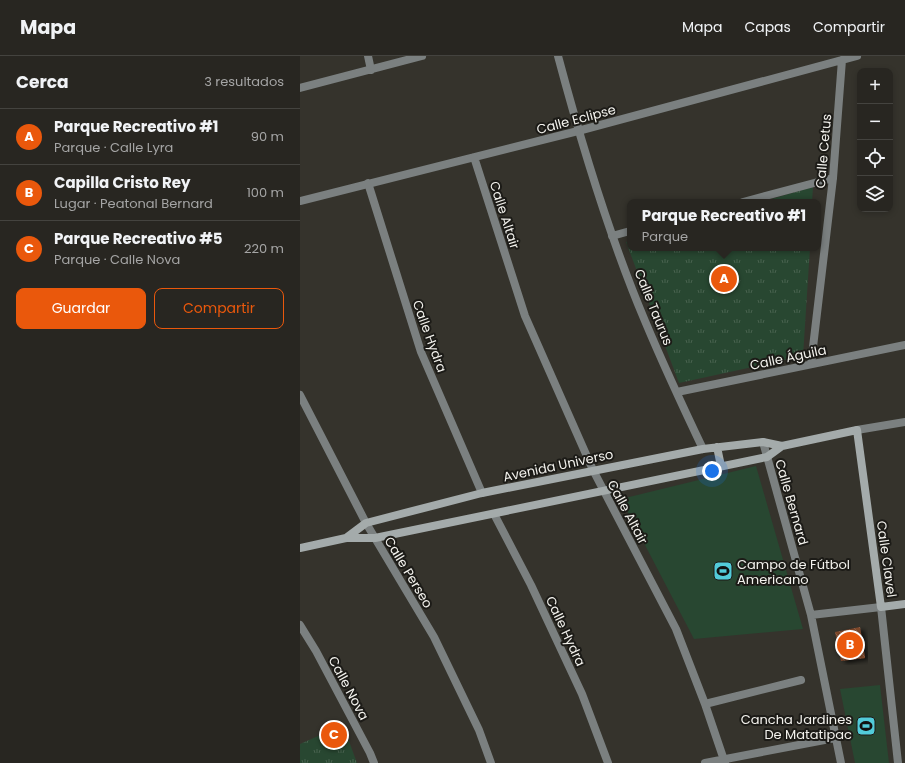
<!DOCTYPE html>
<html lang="es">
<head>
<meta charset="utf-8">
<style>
	:root { --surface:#282621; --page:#302e2a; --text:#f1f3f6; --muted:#a5a5a5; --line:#44433f; --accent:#ea580c }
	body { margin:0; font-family:Poppins,sans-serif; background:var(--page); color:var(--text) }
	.controls { position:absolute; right:12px; top:12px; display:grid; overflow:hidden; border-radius:8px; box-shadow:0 2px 6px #0003 }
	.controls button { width:36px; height:36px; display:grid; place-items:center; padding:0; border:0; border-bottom:1px solid var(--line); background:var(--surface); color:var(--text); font:20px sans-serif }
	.you { position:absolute; left:412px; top:415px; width:14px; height:14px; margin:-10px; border:3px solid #fff; border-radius:50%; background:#1a73e8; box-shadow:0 0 0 6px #1a73e833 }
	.badge { display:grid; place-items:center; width:26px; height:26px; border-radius:50%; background:var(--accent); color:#fff; font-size:13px; font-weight:700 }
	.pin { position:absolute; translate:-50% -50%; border:2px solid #fff; box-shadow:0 1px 4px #0006 }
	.popup { position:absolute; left:327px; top:143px; width:194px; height:52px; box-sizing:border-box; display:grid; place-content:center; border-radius:8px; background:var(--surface); filter:drop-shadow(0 1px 3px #0005); font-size:13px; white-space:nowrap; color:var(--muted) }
	.popup b { font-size:15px; color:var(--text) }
	.popup::after { content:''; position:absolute; left:50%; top:100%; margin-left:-8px; border:8px solid transparent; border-top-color:var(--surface) }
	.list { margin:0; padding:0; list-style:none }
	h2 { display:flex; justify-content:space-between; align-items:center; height:52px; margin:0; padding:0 16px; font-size:17px }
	h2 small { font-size:13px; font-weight:400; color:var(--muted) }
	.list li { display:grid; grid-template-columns:26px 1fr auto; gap:12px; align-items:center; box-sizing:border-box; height:56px; padding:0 16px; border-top:1px solid var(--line) }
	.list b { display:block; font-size:15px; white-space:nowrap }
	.list p { margin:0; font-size:13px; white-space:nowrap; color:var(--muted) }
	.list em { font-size:13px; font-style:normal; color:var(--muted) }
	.actions { display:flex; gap:8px; padding:12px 16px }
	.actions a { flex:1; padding:9px 0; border:1px solid var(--accent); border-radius:8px; text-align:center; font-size:14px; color:var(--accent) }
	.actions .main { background:var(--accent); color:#fff }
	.icon { flex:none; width:22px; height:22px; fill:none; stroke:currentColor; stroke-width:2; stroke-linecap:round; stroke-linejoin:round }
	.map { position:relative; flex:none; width:605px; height:707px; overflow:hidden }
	header { display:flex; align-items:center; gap:24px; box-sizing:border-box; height:56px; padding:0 20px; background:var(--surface); border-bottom:1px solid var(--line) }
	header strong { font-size:19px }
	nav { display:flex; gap:22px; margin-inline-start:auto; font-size:14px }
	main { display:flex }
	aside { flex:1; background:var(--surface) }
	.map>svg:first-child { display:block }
	.grass { fill:url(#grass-tufts) }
	.garden { fill:#284731 }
	.building { fill:url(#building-back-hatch); filter:url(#shadow) }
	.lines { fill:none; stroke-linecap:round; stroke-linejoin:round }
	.street { stroke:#7b8080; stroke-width:8 }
	.secondary { stroke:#a4abab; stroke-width:8 }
	.labels { text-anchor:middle; stroke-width:4; stroke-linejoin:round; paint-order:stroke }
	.street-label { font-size:13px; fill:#f3f2ed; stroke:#1c1b17 }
	.poi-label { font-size:13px; fill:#f3f2ed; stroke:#1c1b17; text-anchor:start }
</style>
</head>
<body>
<header>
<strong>Mapa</strong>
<nav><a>Mapa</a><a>Capas</a><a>Compartir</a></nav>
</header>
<main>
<aside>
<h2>Cerca<small>3 resultados</small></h2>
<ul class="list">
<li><span class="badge">A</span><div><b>Parque Recreativo #1</b><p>Parque · Calle Lyra</p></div><em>90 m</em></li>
<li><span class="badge">B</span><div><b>Capilla Cristo Rey</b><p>Lugar · Peatonal Bernard</p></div><em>100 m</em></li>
<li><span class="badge">C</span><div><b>Parque Recreativo #5</b><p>Parque · Calle Nova</p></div><em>220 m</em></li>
</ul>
<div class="actions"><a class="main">Guardar</a><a>Compartir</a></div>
</aside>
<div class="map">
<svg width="605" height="707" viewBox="0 0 605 707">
	<defs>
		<pattern id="grass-tufts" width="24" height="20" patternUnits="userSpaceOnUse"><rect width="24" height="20" fill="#284731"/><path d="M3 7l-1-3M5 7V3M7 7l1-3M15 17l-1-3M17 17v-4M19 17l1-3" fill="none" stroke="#48624f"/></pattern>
		<pattern id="building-back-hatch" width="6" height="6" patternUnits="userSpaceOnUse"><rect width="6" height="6" fill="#80482c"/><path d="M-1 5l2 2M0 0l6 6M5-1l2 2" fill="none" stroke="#92634b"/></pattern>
		<filter id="shadow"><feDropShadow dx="4.5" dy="2.5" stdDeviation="2" flood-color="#0009"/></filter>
	</defs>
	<rect width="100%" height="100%" fill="#35332c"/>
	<path class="grass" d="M513 131 512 146H461Z
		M330 185V192H510L503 300 379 327 326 186Z
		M43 669 57 707H0V688Z"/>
	<path class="garden" d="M456 410 503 573 394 583 321 443Z
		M580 629 589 707H555L540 633Z"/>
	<path class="building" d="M560 571 565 602 541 605 535 576Z"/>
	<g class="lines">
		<path class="street" d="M68 0 71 14
			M258 0C282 90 309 180 345 265 363 308 383 351 403 393
			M0 32 122 0
			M174 101 225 260 293 414 376 573 405 648 425 707
			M68 127 121 296 182 437
			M0 145 278 75 557 0
			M443 146 533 122
			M312 180 330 175
			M511 308 533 122 542 4
			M377 336 605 289
			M0 339 66 467 134 581 179 674 191 707
			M557 374 605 366
			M463 386 511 559 541 707
			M194 458 231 529 282 638 308 707
			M511 559 581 551 598 707
			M0 569 16 595 70 697 74 707
			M405 648 501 624
			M405 707 535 682"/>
		<path class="secondary" d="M417 391 421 410
			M46 482 66 467 182 437 403 393 463 386 482 390
			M0 492 46 482H75L467 401 482 390 557 374 581 551 605 548"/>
	</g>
	<defs>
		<symbol id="stadium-square" viewBox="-11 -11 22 22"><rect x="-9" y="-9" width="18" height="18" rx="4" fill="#52cbd9" stroke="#1c1b17"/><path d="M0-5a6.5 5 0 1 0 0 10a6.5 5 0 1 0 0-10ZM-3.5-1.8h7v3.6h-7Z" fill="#111"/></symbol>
	</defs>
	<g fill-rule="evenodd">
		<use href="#stadium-square" x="412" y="504" width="22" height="22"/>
		<use href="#stadium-square" x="555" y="659" width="22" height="22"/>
	</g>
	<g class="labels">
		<g class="street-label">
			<text transform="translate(276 63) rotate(-15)" y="5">Calle Eclipse</text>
			<text transform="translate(523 95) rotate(-85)" y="5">Calle Cetus</text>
			<text transform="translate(205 159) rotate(72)" y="5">Calle Altair</text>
			<text transform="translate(354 251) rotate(68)" y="5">Calle Taurus</text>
			<text transform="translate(130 280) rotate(70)" y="5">Calle Hydra</text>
			<text transform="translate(488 301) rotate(-12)" y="5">Calle Águila</text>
			<text transform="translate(258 409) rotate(-12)" y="5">Avenida Universo</text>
			<text transform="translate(492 446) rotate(74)" y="5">Calle Bernard</text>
			<text transform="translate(328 456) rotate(62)" y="5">Calle Altair</text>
			<text transform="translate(587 503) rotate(82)" y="5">Calle Clavel</text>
			<text transform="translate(109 516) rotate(59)" y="5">Calle Perseo</text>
			<text transform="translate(266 575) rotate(65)" y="5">Calle Hydra</text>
			<text transform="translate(49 632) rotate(62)" y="5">Calle Nova</text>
		</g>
		<g class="poi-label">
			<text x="437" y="513">Campo de Fútbol<tspan x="437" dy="15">Americano</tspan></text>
			<text x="552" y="668" text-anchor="end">Cancha Jardines<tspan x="552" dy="15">De Matatipac</tspan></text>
		</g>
	</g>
</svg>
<div class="controls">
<button>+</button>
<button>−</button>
<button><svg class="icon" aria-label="locate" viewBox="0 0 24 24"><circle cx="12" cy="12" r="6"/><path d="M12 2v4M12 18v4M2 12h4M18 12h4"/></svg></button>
<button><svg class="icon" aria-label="layers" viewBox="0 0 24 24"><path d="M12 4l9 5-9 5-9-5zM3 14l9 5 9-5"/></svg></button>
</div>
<div class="you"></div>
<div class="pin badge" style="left:424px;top:223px">A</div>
<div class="popup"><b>Parque Recreativo #1</b>Parque</div>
<div class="pin badge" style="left:550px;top:589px">B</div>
<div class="pin badge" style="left:34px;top:679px">C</div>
</div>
</main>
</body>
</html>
